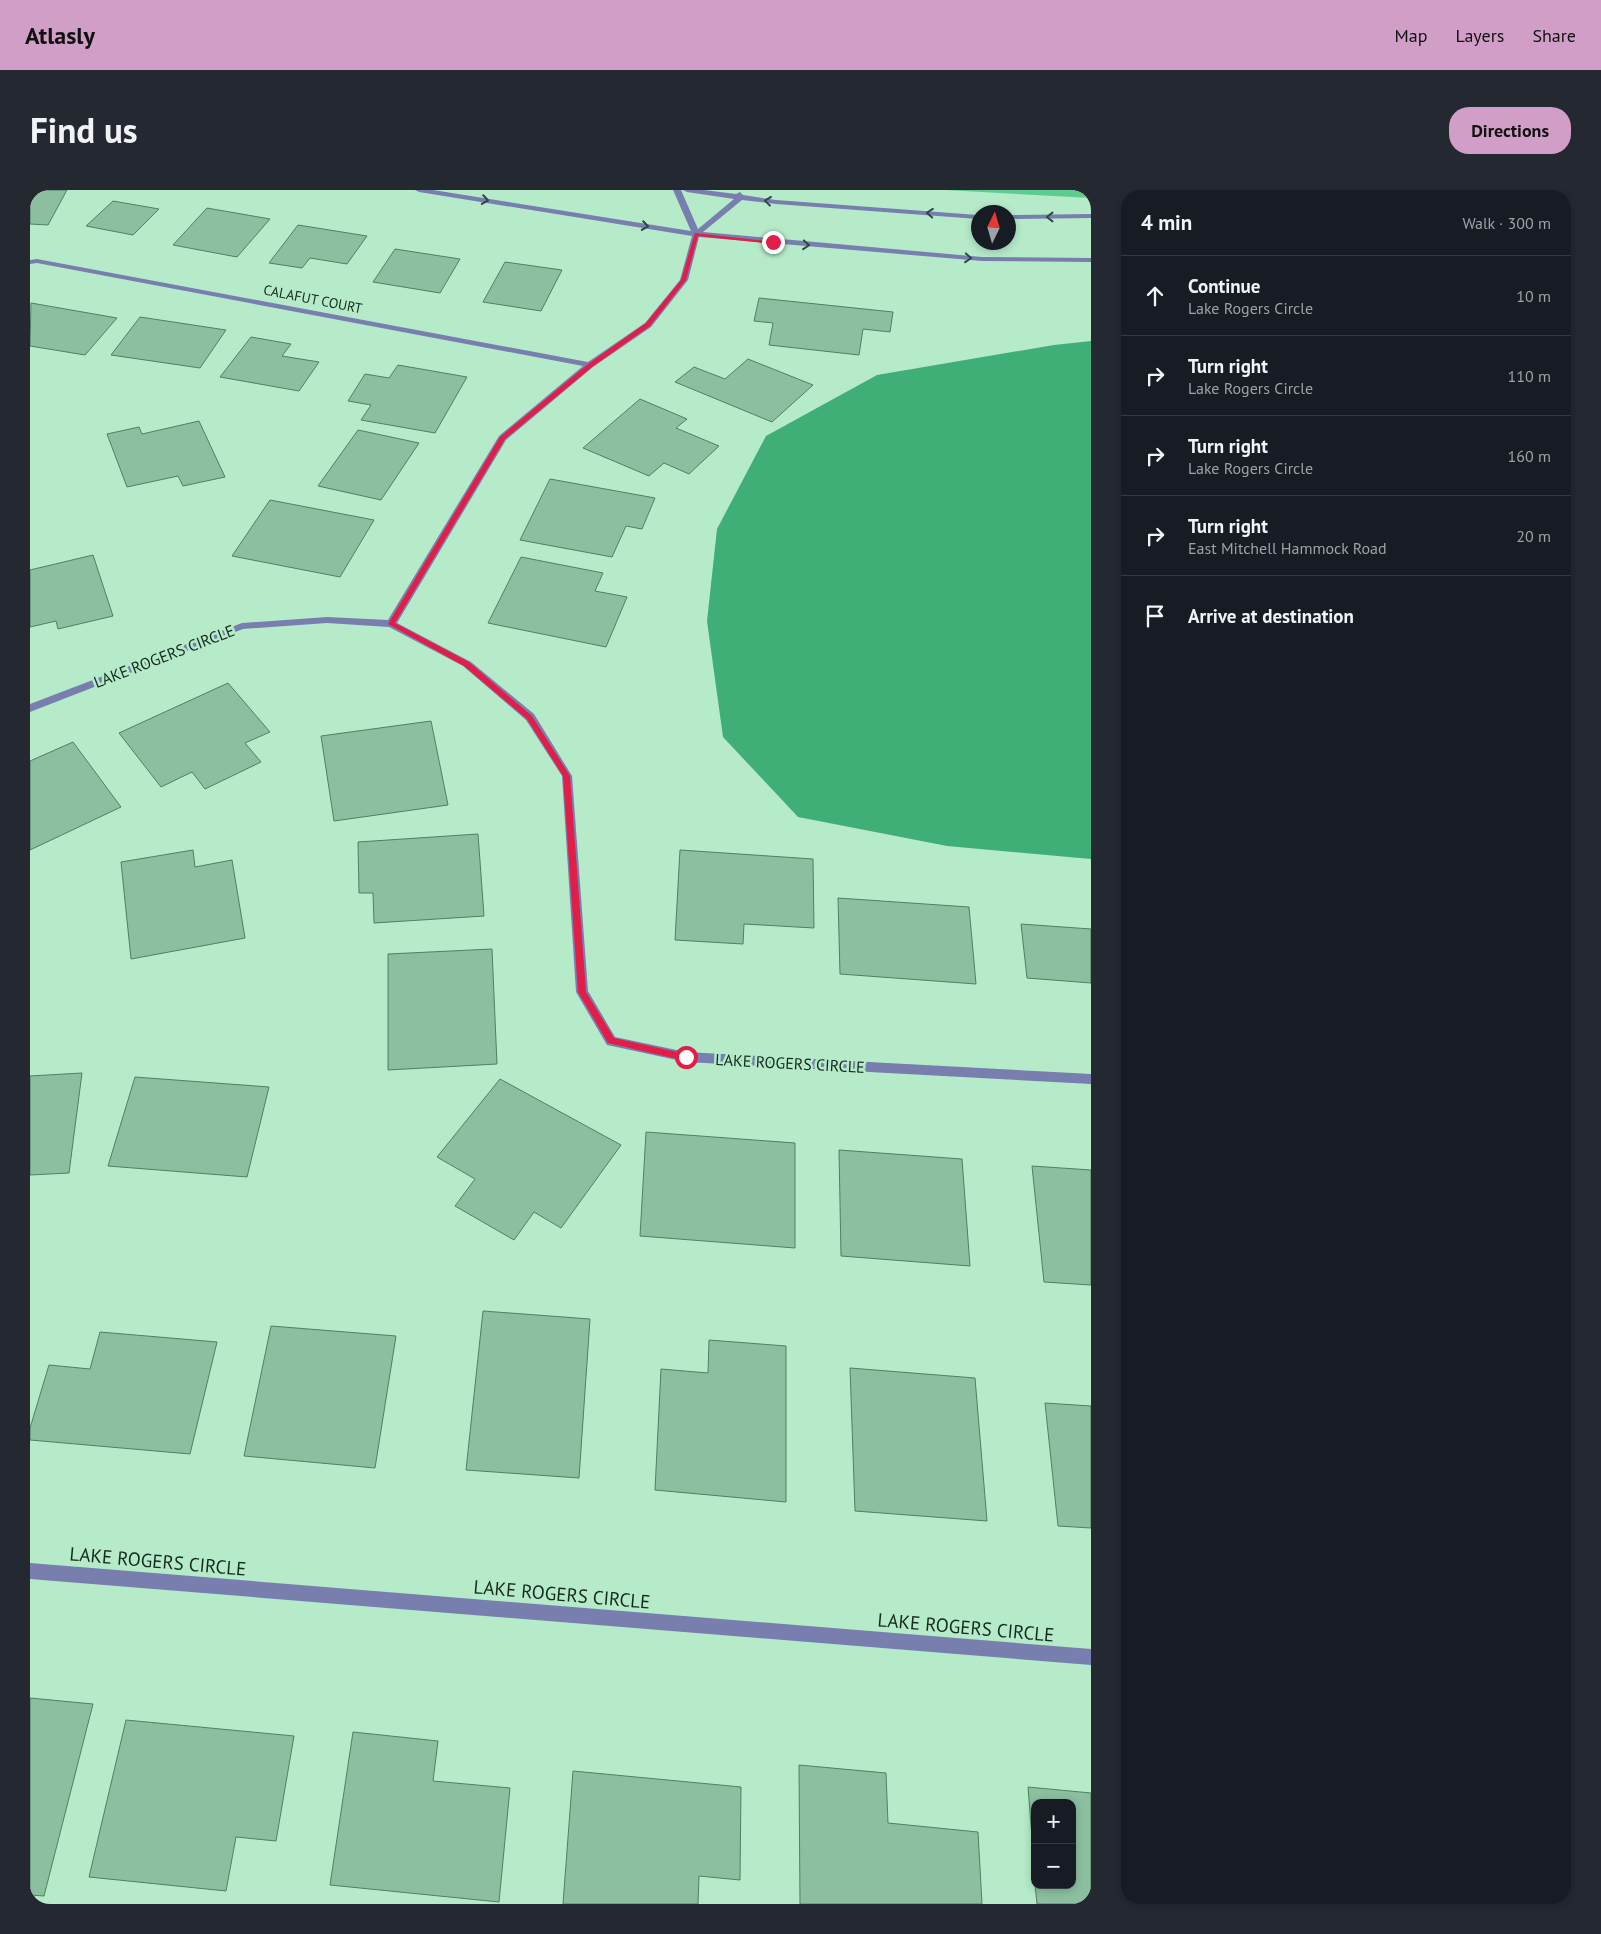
<!DOCTYPE html>
<html lang="en">
<head>
<meta charset="utf-8">
<style>
	:root { --surface:#171b24; --page:#242831; --text:#f1f3f6; --muted:#9ea1a6; --line:#363941; --accent:#d19ec8 }
	body { margin:0; font-family:"PT Sans",sans-serif; background:var(--page); color:var(--text) }
	.controls { position:absolute; right:15px; bottom:15px; display:grid; overflow:hidden; border-radius:10px; box-shadow:0 2px 8px #0003 }
	.controls button { width:45px; height:45px; display:grid; place-items:center; padding:0; border:0; border-bottom:1px solid var(--line); background:var(--surface); color:var(--text); font:25px sans-serif }
	.compass { position:absolute; left:941px; top:15px; width:45px; height:45px; border-radius:50%; background:var(--surface); box-shadow:0 2px 8px #0003; rotate:5deg }
	.stop { position:absolute; width:15px; height:15px; margin:-11px; border:4px solid #e11d48; border-radius:50%; background:#fff }
	.stop.end { background:#e11d48; border-color:#fff; box-shadow:0 1px 5px #0008 }
	.list { margin:0; padding:0; list-style:none }
	h2 { display:flex; justify-content:space-between; align-items:center; height:65px; margin:0; padding:0 20px; font-size:21px }
	h2 small { font-size:16px; font-weight:400; color:var(--muted) }
	.list li { display:grid; grid-template-columns:32px 1fr auto; gap:15px; align-items:center; box-sizing:border-box; height:80px; padding:0 20px; border-top:1px solid var(--line) }
	.list b { display:block; font-size:19px; white-space:nowrap }
	.list p { margin:0; font-size:16px; white-space:nowrap; color:var(--muted) }
	.list em { font-size:16px; font-style:normal; color:var(--muted) }
	.icon { flex:none; width:28px; height:28px; fill:none; stroke:currentColor; stroke-width:2; stroke-linecap:round; stroke-linejoin:round }
	.map { position:relative; flex:none; width:1061px; height:1714px; overflow:hidden; border-radius:20px }
	header { display:flex; align-items:center; gap:30px; box-sizing:border-box; height:70px; padding:0 25px; background:var(--accent); color:#111 }
	header strong { font-size:24px }
	nav { display:flex; gap:28px; margin-inline-start:auto; font-size:18px }
	.intro { display:flex; align-items:center; justify-content:space-between; box-sizing:border-box; height:120px; padding:0 30px }
	h1 { margin:0; font-size:35px }
	.button { padding:12px 22px; border-radius:20px; background:var(--accent); color:#111; font-size:18px; font-weight:700 }
	main { display:flex; gap:30px; padding:0 30px }
	aside { flex:1; background:var(--surface); border-radius:20px; box-shadow:0 2px 8px #0003 }
	.map>svg:first-child { display:block }
	.green { fill:#5ecc91 }
	.forest { fill:#3faf77 }
	.building { fill:#8bbf9f; stroke:#4e8063 }
	.lines { fill:none; stroke-linecap:round; stroke-linejoin:round }
	.minor { fill:#787faf; fill-rule:evenodd }
	.oneway { stroke:#33444a }
	.route { fill:#e11d48 }
	.labels { text-anchor:middle; stroke-width:5; stroke-linejoin:round; paint-order:stroke }
	.far-street-label { font-size:14px; fill:#152a1e; stroke:#b6ebca }
	.street-label { font-size:16px; fill:#152a1e; stroke:#b6ebca }
	.near-street-label { font-size:19px; fill:#152a1e; stroke:#b6ebca }
</style>
</head>
<body>
<header>
<strong>Atlasly</strong>
<nav><a>Map</a><a>Layers</a><a>Share</a></nav>
</header>
<div class="intro"><h1>Find us</h1><a class="button">Directions</a></div>
<main>
<div class="map">
<svg width="1061" height="1714" viewBox="0 0 1061 1714">
	<rect width="100%" height="100%" fill="#b6ebca"/>
	<path class="green" d="M915 0H1061V8Z"/>
	<path class="forest" d="M1061 151V669L917 656 768 627 693 547 677 431 687 339 736 246 847 185 1024 155Z"/>
	<path class="building" d="M0 0H37L18 35 0 34Z
		M83 11 129 19 103 45 56 36Z
		M177 18 240 29 207 67 143 55Z
		M268 35 337 46 317 74 280 68 272 78 239 73Z
		M365 59 430 69 410 103 343 92Z
		M475 72 532 80 511 121 453 112Z
		M729 108 863 122 860 142 833 139 829 165 739 155 743 133 724 131Z
		M1 113 87 128 55 165 0 156Z
		M110 127 196 140 170 178 81 165Z
		M221 147 261 154 252 166 289 172 269 201 190 187Z
		M718 169 783 195 742 232 645 192 664 177 695 189Z
		M368 175 437 187 405 243 331 230 341 215 318 211 335 184 359 188Z
		M610 209 657 229 646 238 689 256 659 284 634 273 619 286 553 258Z
		M169 231 195 287 153 296 148 286 97 297 77 244 109 237 112 244Z
		M328 240 389 253 351 310 288 296Z
		M520 289 625 308 612 339 596 336 582 367 490 350Z
		M240 310 344 330 310 387 202 366Z
		M63 365 83 426 28 439 26 431 0 437V380Z
		M491 367 573 383 565 401 597 407 576 457 458 433Z
		M198 493 240 542 215 553 231 572 175 599 162 582 131 597 89 543Z
		M401 531 418 615 304 631 291 546Z
		M43 552 91 617 0 660V571Z
		M448 644 454 726 344 733 343 703H329L328 652Z
		M163 660 165 677 202 670 215 748 101 769 91 672Z
		M650 660 783 669 784 738 714 734 713 754 645 750Z
		M808 708 939 717 946 794 810 784Z
		M991 734 1061 739V793L997 788Z
		M462 759 467 874 358 880V764Z
		M52 883 39 983 0 985V886Z
		M105 887 239 897 217 987 78 976Z
		M470 889 591 955 531 1038 504 1022 484 1050 425 1016 445 989 407 967Z
		M616 942 765 953V1058L610 1046Z
		M809 960 932 969 940 1076 811 1066Z
		M1002 976 1061 980V1095L1014 1092Z
		M453 1121 560 1129 549 1288 436 1280Z
		M241 1136 366 1146 345 1278 214 1266Z
		M70 1142 187 1152 160 1264 0 1250V1238L19 1175 60 1179Z
		M679 1150 756 1156V1312L625 1300 631 1179 678 1183Z
		M820 1178 945 1188 957 1331 825 1321Z
		M1015 1213 1061 1216V1338L1028 1336Z
		M0 1508 63 1514 14 1706 0 1705Z
		M96 1530 264 1546 246 1651 206 1647 196 1701 59 1687Z
		M323 1542 408 1551 403 1591 480 1598 469 1712 300 1695Z
		M769 1575 856 1583 858 1633 948 1642 952 1714H770Z
		M543 1581 711 1597 710 1690 669 1686 668 1714H533Z
		M998 1597 1061 1603V1714H1007L1005 1695H1042V1613H1005V1686Z"/>
	<g class="lines">
		<path class="minor" d="M385 0H403L661 41 643 0H651L668 39 704 9 657 2 653 0H674L706 4 710 2 713 5 746 10 948 25V29L746 14 712 10 673 42 952 67 1061 68V72L952 71 669 47 658 90 621 137 563 177 476 250 367 433 441 472 504 524 542 586 558 801 585 847 656 862 1061 884V894L656 872 577 855 546 802 532 586 496 530 433 476 359 437 297 433 213 439 0 522V514L212 433 297 427 358 430 469 246 553 176 7 73 0 74V70L7 69 558 172 615 133 650 90 662 46 389 2Z
			M1061 24V28L978 29V25Z
			M0 1373 1061 1459V1475L0 1389Z"/>
	</g>
	<defs><path id="oneway-chevron" d="M-2-3.5L2.5 0L-2 3.5" fill="none" stroke-width="1.6" stroke-linecap="round" stroke-linejoin="round" transform="scale(1.25)"/></defs>
	<g class="oneway">
		<use href="#oneway-chevron" transform="translate(455 10) rotate(9)"/>
		<use href="#oneway-chevron" transform="translate(738 11) rotate(-173)"/>
		<use href="#oneway-chevron" transform="translate(900 23) rotate(-176)"/>
		<use href="#oneway-chevron" transform="translate(1020 27) rotate(180)"/>
		<use href="#oneway-chevron" transform="translate(615 36) rotate(9)"/>
		<use href="#oneway-chevron" transform="translate(776 55) rotate(5)"/>
		<use href="#oneway-chevron" transform="translate(938 68) rotate(5)"/>
	</g>
	<path class="route" d="M665 43 746 52 743 54 668 46 656 90 620 136 562 177 475 249 365 433 439 472 502 526 540 586 556 802 584 848 656 864 660 867 656 871 578 853 548 802 533 586 497 529 434 476 358 434 470 247 558 174 616 133 651 90Z"/>
	<g class="labels">
		<g class="far-street-label">
			<text transform="translate(283 109) rotate(11)" y="5">CALAFUT COURT</text>
		</g>
		<g class="street-label">
			<text transform="translate(134 466) rotate(-21)" y="6">LAKE ROGERS CIRCLE</text>
			<text transform="translate(760 873) rotate(3)" y="6">LAKE ROGERS CIRCLE</text>
		</g>
		<g class="near-street-label">
			<text transform="translate(128 1371) rotate(5)" y="7">LAKE ROGERS CIRCLE</text>
			<text transform="translate(532 1404) rotate(5)" y="7">LAKE ROGERS CIRCLE</text>
			<text transform="translate(936 1437) rotate(5)" y="7">LAKE ROGERS CIRCLE</text>
		</g>
	</g>
</svg>
<div class="controls">
<button>+</button>
<button>−</button>
</div>
<svg class="compass" viewBox="-18 -18 36 36"><path d="M0-13l5 13h-10z" fill="#e53935"/><path d="M0 13l5-13h-10z" fill="#9ea1a6"/></svg>
<div class="stop" style="left:656px;top:867px"></div>
<div class="stop end" style="left:743px;top:52px"></div>
</div>
<aside>
<h2>4 min<small>Walk · 300 m</small></h2>
<ul class="list">
<li><svg class="icon" aria-label="ahead" viewBox="0 0 24 24"><path d="M12 20V5M6 11l6-6 6 6"/></svg><div><b>Continue</b><p>Lake Rogers Circle</p></div><em>10 m</em></li>
<li><svg class="icon" aria-label="right" viewBox="0 0 24 24"><path d="M7 20v-9h11M14 6l5 5-5 5"/></svg><div><b>Turn right</b><p>Lake Rogers Circle</p></div><em>110 m</em></li>
<li><svg class="icon" aria-label="right" viewBox="0 0 24 24"><path d="M7 20v-9h11M14 6l5 5-5 5"/></svg><div><b>Turn right</b><p>Lake Rogers Circle</p></div><em>160 m</em></li>
<li><svg class="icon" aria-label="right" viewBox="0 0 24 24"><path d="M7 20v-9h11M14 6l5 5-5 5"/></svg><div><b>Turn right</b><p>East Mitchell Hammock Road</p></div><em>20 m</em></li>
<li><svg class="icon" aria-label="arrive" viewBox="0 0 24 24"><path d="M6 21V4h12l-3 4 3 4H6"/></svg><div><b>Arrive at destination</b></div></li>
</ul>
</aside>
</main>
</body>
</html>
